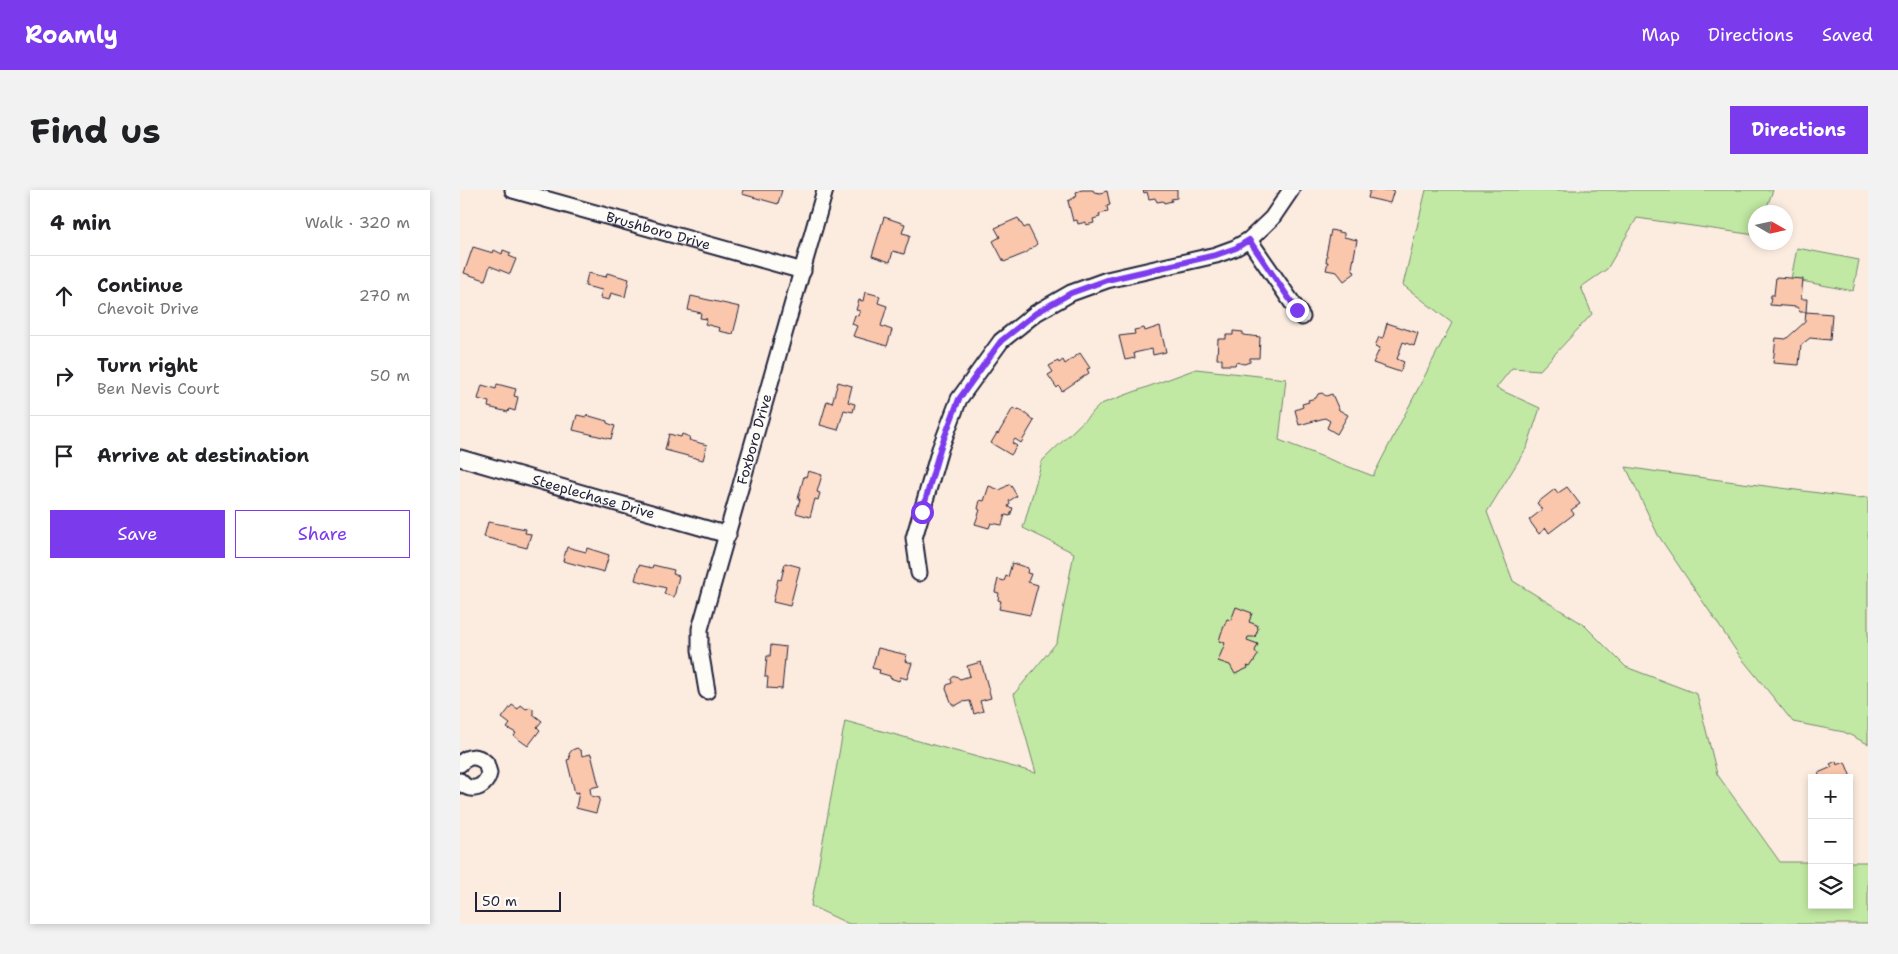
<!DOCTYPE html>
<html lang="en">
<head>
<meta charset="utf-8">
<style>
	:root { --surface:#fff; --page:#f2f2f2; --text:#202124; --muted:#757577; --line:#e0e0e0; --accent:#7c3aed }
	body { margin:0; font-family:"Shantell Sans",sans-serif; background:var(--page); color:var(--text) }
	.controls { position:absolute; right:15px; bottom:15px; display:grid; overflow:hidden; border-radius:0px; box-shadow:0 2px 8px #0003 }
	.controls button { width:45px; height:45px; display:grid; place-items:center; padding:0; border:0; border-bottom:1px solid var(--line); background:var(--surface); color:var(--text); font:25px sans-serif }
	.compass { position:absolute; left:1288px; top:15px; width:45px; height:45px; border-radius:50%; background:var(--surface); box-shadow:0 2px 8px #0003; rotate:99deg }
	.scale { position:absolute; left:15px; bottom:12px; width:86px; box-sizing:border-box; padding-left:5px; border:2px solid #22223b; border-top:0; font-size:14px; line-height:18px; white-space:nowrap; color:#22223b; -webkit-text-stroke:4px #fdfcf7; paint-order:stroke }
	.stop { position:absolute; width:15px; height:15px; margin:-11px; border:4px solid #7c3aed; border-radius:50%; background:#fff }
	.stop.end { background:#7c3aed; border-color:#fff; box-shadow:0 1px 5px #0008 }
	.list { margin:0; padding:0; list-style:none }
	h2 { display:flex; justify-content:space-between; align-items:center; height:65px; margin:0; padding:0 20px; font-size:21px }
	h2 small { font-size:16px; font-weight:400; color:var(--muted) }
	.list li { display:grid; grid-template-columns:32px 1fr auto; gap:15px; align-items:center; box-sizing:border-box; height:80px; padding:0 20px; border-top:1px solid var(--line) }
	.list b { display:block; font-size:19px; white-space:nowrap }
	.list p { margin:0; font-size:16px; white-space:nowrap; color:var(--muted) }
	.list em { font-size:16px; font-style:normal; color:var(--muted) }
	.actions { display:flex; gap:10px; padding:15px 20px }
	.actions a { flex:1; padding:11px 0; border:1px solid var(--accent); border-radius:0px; text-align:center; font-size:18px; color:var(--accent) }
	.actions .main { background:var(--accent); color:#fff }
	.icon { flex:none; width:28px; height:28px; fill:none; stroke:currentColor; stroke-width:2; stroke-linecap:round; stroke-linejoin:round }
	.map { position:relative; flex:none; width:1408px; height:734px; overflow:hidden; border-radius:0px }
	header { display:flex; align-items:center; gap:30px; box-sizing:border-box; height:70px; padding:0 25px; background:var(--accent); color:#fff }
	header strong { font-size:24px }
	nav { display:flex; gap:28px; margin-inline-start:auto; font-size:18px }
	.intro { display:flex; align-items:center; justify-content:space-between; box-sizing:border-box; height:120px; padding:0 30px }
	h1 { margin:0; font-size:35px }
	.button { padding:12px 22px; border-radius:0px; background:var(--accent); color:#fff; font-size:18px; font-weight:700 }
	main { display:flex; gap:30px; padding:0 30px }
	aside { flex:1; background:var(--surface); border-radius:0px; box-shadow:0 2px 8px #0003 }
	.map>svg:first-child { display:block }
	.green { fill:#c2e9a3; stroke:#72866f }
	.building { fill:#fbc7ac; stroke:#22223b }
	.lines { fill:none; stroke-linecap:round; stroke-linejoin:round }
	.minor-casing { stroke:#22223b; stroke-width:19 }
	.minor { stroke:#fdfcf7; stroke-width:15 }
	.route { stroke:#7c3aed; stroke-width:6 }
	.labels { text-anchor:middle; stroke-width:4.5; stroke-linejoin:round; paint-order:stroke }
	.street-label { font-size:14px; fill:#22223b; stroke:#fdfcf7 }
</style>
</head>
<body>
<header>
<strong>Roamly</strong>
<nav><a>Map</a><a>Directions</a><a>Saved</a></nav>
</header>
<div class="intro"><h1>Find us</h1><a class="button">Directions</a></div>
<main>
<aside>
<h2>4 min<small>Walk · 320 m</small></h2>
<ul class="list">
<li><svg class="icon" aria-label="ahead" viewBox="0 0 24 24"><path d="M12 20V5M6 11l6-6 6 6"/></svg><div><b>Continue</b><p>Chevoit Drive</p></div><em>270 m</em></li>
<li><svg class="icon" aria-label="right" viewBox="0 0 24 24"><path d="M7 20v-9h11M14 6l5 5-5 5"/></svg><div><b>Turn right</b><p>Ben Nevis Court</p></div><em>50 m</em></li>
<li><svg class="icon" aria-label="arrive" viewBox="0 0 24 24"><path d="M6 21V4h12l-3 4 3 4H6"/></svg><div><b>Arrive at destination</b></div></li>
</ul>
<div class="actions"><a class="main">Save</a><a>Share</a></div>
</aside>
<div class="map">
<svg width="1408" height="734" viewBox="0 0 1408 734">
	<rect width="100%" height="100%" fill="#fcece0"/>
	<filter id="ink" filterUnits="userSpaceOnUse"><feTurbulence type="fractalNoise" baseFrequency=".02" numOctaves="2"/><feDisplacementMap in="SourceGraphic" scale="10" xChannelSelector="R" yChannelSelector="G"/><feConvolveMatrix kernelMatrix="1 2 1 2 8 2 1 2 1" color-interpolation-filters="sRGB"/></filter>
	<g filter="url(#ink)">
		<path class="green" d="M966 0H1313L1305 22H1296L1295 45 1177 28 1147 79 1121 97 1132 124 1080 180 1052 178 1036 198 1080 218 1067 257 1027 322 1053 391 1123 434 1166 477 1237 504 1257 584 1320 672H1352V715H1389V672H1408V734H389L351 716 385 531 576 583 554 504 597 452 614 363 563 338 582 271 641 214 736 179 826 189 819 250 913 286 992 133 943 95Z
			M1337 58 1399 70 1393 101 1331 89Z
			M1166 277 1199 282 1397 308 1408 307V554L1384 542 1333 532 1279 465 1198 345Z"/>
		<path class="building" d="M283 0H322L318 14 282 4Z
			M622 0H633L634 2 640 3 647 1 650 15 647 16 648 22 639 24 640 27 633 29 634 33 626 35V32L618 34 617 30 613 31 608 11 617 6 616 2Z
			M683 0H717V8L711 9 712 11 704 13 703 11 697 12 695 8 689 9 687 2 684 3Z
			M910 0H934L930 13 908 8Z
			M424 27 445 34 442 43 450 45 444 64 433 61 430 72 412 66Z
			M558 28 564 38 568 36 577 54 566 63 544 72 533 51 540 47 535 38Z
			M871 40 884 43V47L897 50 892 78 895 83 884 91 877 82 866 80 868 72H866L867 65H866Z
			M13 57 33 63 34 60 42 64 43 60 51 63 49 66 56 69 50 84 30 76 25 90 4 83Z
			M128 83 146 87 147 83 169 89 165 107 151 103 149 110 140 108 142 100 125 96Z
			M1316 87 1343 89 1341 109H1347L1346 122H1340L1337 117 1310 115 1311 105H1314Z
			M405 102 420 106 418 113 427 116 421 136 432 140 427 156 393 146 397 136 392 134 395 125 398 126 400 121 396 120 399 110 403 111Z
			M231 106 280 117 273 144 259 141 260 138 245 134 247 129 240 128 241 123 228 120Z
			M1346 122 1372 124 1370 150 1350 148 1341 155 1339 175 1313 173 1316 148 1326 149 1345 132Z
			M927 133 958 143 954 156 943 152 937 169 944 172 940 182 913 173 920 158 915 156 919 147 923 148Z
			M700 136 706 162 693 165 692 159 674 163 675 168 665 170 659 146 675 144 674 140 684 138 685 141Z
			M773 141 783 142V145L800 147 799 168H790V172L784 174 776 172 775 175H762V169H757L758 149H766V145H773Z
			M620 163 630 178 627 179 629 183 602 201 599 196 597 198 588 185 593 182 589 176 598 171 599 173 603 170 605 174Z
			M378 192 392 196 388 212 395 214 393 222 384 220 378 240 360 235 367 211 372 213Z
			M37 194 56 199 54 206 58 207 55 221 49 219 48 222 28 217 29 212 18 209 22 195 36 199Z
			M862 203 866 206 872 204 879 220 888 225 877 244 867 238 870 231 865 228 839 235 835 220 843 217 842 214 849 212 848 210 856 208 858 204Z
			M553 218 557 221 558 219 561 220 574 231 561 253 555 249 552 253 557 256 551 265 531 253 537 243 538 244Z
			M117 225 126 227V225L147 231V233L155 236 151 249 113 240Z
			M209 244 221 247 222 244 230 247 229 250 247 255 243 270 205 260Z
			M348 281 362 285 357 302 360 303 358 310 355 309 350 327 336 323 340 309H338L344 286 346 287Z
			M550 294 557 306 549 311 550 313 548 317 553 318 550 326 545 325 542 335 531 333 529 338 515 334 520 320 518 319 520 310 524 311 529 296 540 300Z
			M1107 297 1120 314 1111 320 1114 324 1089 343 1086 338 1079 344 1069 330 1082 320 1077 313 1095 299 1098 303Z
			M28 332 66 339 65 343 71 344 67 358 24 347Z
			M107 357 126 362 127 358 149 365 144 382 103 371Z
			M325 373 340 377 330 416 313 412 318 389 321 390Z
			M552 373 568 378 567 383 571 384 568 392 578 395 570 425 539 419 541 411 538 410 539 403 535 402 538 389 544 391 546 386 548 387Z
			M179 375 192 378 193 375 214 380 213 384 219 386 214 407 204 404 206 398 175 390Z
			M776 417 792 423 789 432 797 435 798 439 795 447H788L787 450 798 454 795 461 798 465 790 477 787 476 788 478 775 484 770 475 758 471 765 453 759 451 761 444 767 429 771 430Z
			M311 455 326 457 322 499 307 498 308 487H305L307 466H310Z
			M418 458 447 465 445 471 452 473 447 489 440 487 439 491 430 488V486L419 483 420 480 412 478Z
			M521 472 531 508 520 511 523 521 514 524 510 511 502 512 495 516 492 514 486 499 487 495 492 493 491 489 493 487 496 486 500 489 510 486 507 476Z
			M52 515 58 519 61 515 66 519 71 517 73 519V524L82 531 77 537 80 540 68 556 54 546 56 543 47 538 50 534 42 528Z
			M117 558 121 561 122 566 131 564 139 596 130 598 131 606 140 608 136 623 116 618 119 602 115 603 107 570 110 569 109 564 112 560Z
			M1376 571 1377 575 1385 572 1394 595 1389 597V588H1360L1358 583 1372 577 1370 574Z"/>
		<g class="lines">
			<defs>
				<g id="minor">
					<path id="s1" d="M53 0 343 81"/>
					<path d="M789 50 842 127"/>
					<path id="s2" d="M0 268 268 345"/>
					<path d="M459 383 454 348 480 259 499 209 541 151 576 123 611 103 647 90 756 65 775 58 789 50 812 28 831 0"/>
					<path id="s3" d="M247 501 240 460V439L365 0"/>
					<path d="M0 574C8 565 17 565 26 573L29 583C26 598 10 604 0 591"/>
				</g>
			</defs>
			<use href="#minor" class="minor-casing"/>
			<use href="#minor" class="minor"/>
		</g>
	</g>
	<g class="lines" filter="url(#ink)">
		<path class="route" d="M462 322 480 259 499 209 541 151 576 123 611 103 647 90 756 65 776 58 789 50 837 120"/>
	</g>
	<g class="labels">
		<g class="street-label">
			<text dy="5" stroke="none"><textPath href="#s1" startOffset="151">Brushboro Drive</textPath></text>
			<text dy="5" stroke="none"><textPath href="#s3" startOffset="260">Foxboro Drive</textPath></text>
			<text dy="5" stroke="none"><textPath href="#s2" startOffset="139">Steeplechase Drive</textPath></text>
		</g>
	</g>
</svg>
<div class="controls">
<button>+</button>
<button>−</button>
<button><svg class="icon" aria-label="layers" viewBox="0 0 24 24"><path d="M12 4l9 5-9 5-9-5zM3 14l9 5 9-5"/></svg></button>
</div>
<svg class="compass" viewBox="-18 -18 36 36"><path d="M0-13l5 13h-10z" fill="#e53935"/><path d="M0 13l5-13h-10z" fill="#757577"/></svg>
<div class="scale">50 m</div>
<div class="stop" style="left:462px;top:322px"></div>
<div class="stop end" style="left:837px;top:120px"></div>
</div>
</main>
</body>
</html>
